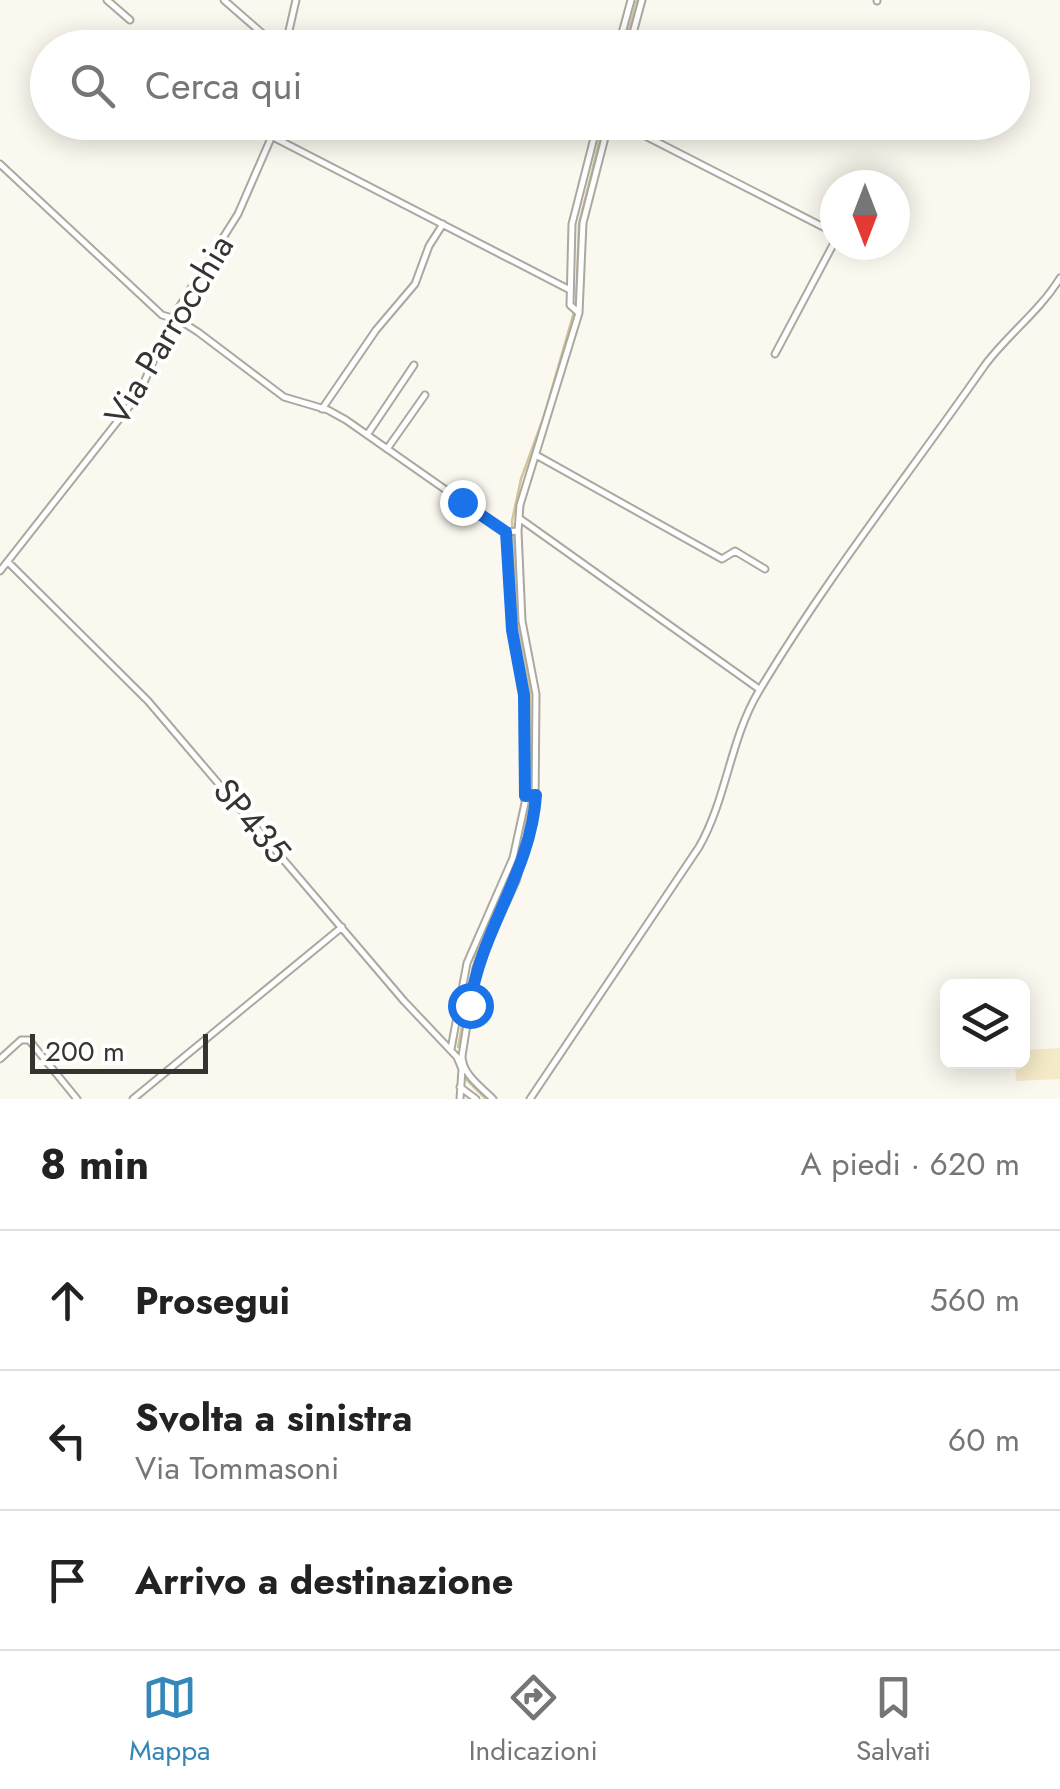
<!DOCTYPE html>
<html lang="it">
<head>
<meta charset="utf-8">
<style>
	:root { --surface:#fff; --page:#f6f6f6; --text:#222; --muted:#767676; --line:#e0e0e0; --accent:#3487b8 }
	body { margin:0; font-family:Jost,sans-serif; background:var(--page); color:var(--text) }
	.controls { position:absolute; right:30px; bottom:30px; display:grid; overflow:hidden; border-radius:15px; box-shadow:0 5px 25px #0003 }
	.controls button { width:90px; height:90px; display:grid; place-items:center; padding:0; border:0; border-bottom:2px solid var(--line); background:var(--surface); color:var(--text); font:50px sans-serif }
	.compass { position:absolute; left:820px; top:170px; width:90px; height:90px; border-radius:50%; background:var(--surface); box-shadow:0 5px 25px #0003; rotate:180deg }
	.scale { position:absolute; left:30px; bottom:25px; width:178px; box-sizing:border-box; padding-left:10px; border:5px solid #353430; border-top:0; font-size:28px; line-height:35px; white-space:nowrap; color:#353430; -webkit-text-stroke:8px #fff; paint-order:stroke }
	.stop { position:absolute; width:30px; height:30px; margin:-22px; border:8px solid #1a73e8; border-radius:50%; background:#fff }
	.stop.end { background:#1a73e8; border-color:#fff; box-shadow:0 2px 10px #0008 }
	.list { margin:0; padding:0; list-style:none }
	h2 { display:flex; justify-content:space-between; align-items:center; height:130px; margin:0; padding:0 40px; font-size:42px }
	h2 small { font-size:32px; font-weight:400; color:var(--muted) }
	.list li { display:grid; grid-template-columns:65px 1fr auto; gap:30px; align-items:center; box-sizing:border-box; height:140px; padding:0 40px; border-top:2px solid var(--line) }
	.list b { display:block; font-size:38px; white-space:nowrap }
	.list p { margin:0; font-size:32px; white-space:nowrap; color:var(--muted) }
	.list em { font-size:32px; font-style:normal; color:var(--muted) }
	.icon { flex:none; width:55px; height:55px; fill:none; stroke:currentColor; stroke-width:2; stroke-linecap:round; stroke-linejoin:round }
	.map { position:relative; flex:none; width:1060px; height:1099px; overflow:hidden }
	.search { position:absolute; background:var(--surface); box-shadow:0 5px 25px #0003; left:30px; right:30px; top:30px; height:110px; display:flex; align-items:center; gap:25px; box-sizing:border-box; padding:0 35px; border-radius:55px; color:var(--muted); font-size:38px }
	.sheet { height:550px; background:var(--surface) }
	nav { display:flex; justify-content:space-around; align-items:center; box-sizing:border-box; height:140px; border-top:2px solid var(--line); background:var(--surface); font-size:28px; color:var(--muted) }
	nav a { display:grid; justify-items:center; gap:5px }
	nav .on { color:var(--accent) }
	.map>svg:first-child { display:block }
	.pitch { fill:#f4eac8 }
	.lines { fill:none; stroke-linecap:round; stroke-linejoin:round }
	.stream { stroke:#d2c598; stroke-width:2.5 }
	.street-casing { stroke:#aaa89f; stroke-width:9 }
	.street { stroke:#fff; stroke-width:5 }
	.route { stroke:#1a73e8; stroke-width:12 }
	.labels { text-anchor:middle; stroke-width:8; stroke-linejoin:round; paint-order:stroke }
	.street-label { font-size:35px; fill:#353430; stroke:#fff }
</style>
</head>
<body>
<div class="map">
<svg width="1060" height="1099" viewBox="0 0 1060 1099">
	<rect width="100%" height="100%" fill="#fbf9ef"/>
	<path class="pitch" d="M1060 1048V1079L1016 1081 1015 1062H1022L1023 1050Z"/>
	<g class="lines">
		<path class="stream" d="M624 48 637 0
			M523 846 531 780 530 691 518 623 512 521 521 479 544 416 576 305 579 224 604 122
			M458 1047 475 958 509 886 521 854
			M465 1078 486 1099"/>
		<defs>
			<path id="street" d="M107 0 130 20
				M224 0 279 48
				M877 1V0
				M285 48 296 0
				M618 48 631 0
				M629 48 642 0
				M618 122 835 233
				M273 137 570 290
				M0 164 162 315 179 320 198 332 284 397 328 410 346 420 493 523 506 532 518 531
				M578 312 570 305 572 224 598 122
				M775 354 835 241
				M322 409 376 330 415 284 429 246 443 224
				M367 435 414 365
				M387 449 425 395
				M536 455 722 559 735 551 765 569
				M519 518 759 689
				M8 562 148 701 404 1001 457 1057 462 1069 460 1099
				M0 571 139 394 171 320 238 214 278 122
				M451 1049 467 963 513 858 525 803 524 695 512 630 506 532
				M0 1059 21 1040H29L77 1099
				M460 1087 476 1099
				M133 1099 342 927
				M493 1099C481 1087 462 1074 462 1056L476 968 516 881 535 811 536 694 522 621 518 531 520 505 579 313 583 223 609 122
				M530 1099 699 847C727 798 730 739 759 691 827 577 910 473 985 365 1009 333 1039 312 1060 278"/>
		</defs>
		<use href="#street" class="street-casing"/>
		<use href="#street" class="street"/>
	</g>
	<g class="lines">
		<path class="route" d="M462 502 506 532 512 630 524 695 525 796 536 795C531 872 480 931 470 1005"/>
	</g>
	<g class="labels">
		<g class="street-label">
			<text transform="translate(169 330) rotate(-59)" y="12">Via Parrocchia</text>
			<text transform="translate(252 821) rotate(50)" y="12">SP435</text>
		</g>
	</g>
</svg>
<div class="controls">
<button><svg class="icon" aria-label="layers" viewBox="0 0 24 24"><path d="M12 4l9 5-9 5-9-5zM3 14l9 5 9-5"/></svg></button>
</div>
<svg class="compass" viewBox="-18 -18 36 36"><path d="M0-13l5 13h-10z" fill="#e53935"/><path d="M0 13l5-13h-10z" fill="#767676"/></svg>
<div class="scale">200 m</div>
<div class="stop" style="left:470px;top:1005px"></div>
<div class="stop end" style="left:462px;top:502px"></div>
<div class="search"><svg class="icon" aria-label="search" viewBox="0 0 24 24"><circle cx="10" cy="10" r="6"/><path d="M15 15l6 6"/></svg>Cerca qui</div>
</div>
<section class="sheet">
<h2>8 min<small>A piedi · 620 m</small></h2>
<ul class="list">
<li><svg class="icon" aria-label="ahead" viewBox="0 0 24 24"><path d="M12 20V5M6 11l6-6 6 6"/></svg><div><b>Prosegui</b></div><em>560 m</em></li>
<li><svg class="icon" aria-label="left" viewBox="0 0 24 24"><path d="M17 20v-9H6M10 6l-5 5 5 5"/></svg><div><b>Svolta a sinistra</b><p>Via Tommasoni</p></div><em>60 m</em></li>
<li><svg class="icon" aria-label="arrive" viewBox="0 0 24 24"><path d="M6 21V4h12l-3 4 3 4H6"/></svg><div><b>Arrivo a destinazione</b></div></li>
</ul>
</section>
<nav>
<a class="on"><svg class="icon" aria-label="map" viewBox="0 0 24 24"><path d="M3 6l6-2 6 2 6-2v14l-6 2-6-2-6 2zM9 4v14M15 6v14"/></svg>Mappa</a>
<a><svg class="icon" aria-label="directions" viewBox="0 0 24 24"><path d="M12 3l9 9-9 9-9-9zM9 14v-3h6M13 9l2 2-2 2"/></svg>Indicazioni</a>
<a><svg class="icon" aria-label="saved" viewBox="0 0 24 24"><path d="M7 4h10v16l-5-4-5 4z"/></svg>Salvati</a>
</nav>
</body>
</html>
